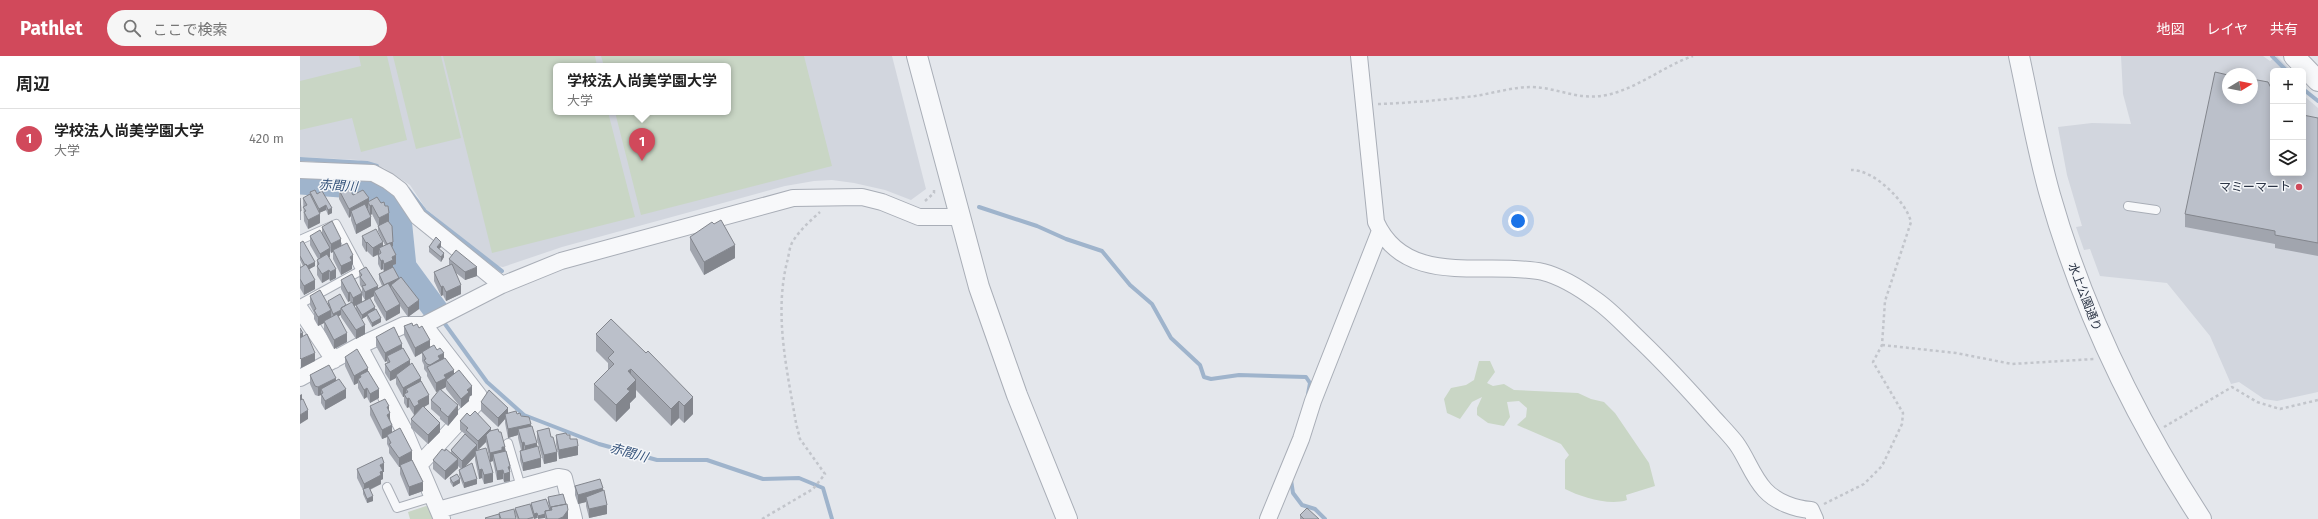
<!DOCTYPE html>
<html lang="ja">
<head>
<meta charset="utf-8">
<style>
	:root { --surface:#fff; --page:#f6f6f6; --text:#222; --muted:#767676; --line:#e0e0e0; --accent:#d1495b }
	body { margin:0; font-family:"Fira Sans","Noto Sans JP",sans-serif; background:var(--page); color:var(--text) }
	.controls { position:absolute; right:12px; top:12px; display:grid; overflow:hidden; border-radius:6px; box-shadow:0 2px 10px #0003 }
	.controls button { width:36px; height:36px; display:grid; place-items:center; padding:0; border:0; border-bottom:1px solid var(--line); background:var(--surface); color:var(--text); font:20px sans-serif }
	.compass { position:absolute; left:1922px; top:12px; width:36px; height:36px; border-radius:50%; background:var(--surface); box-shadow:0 2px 10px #0003; rotate:80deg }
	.you { position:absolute; left:1218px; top:165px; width:14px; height:14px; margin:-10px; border:3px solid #fff; border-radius:50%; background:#1a73e8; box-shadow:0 0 0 6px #1a73e833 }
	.badge { display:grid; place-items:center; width:26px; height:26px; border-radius:50%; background:var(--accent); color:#fff; font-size:13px; font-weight:700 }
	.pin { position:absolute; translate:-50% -33px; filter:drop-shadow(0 1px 2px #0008) }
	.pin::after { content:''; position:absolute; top:21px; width:14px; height:12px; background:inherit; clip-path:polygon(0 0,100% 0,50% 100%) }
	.popup { position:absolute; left:253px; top:7px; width:178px; height:52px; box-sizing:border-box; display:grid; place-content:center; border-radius:6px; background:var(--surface); filter:drop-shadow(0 1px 3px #0005); font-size:13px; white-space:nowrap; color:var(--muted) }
	.popup b { font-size:15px; color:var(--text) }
	.popup::after { content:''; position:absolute; left:50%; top:100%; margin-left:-8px; border:8px solid transparent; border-top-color:var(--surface) }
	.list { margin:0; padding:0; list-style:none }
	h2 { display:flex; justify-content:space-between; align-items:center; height:52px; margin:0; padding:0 16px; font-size:17px }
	h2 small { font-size:13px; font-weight:400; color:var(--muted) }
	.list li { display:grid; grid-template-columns:26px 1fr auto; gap:12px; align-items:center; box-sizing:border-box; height:60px; padding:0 16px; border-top:1px solid var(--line) }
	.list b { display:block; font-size:15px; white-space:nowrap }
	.list p { margin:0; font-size:13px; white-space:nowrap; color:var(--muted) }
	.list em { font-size:13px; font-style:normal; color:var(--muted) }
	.icon { flex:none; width:22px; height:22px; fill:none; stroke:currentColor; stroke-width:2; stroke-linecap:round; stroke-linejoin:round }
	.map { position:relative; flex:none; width:2018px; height:463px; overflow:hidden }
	header { display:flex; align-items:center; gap:24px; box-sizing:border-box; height:56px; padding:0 20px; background:var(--accent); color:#fff }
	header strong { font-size:19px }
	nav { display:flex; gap:22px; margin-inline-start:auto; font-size:14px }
	.search { width:280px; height:36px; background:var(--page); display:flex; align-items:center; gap:10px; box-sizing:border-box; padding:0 14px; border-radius:22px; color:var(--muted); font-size:15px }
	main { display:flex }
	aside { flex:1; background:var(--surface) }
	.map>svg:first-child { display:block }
	.built { fill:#d2d6de; fill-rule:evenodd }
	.green { fill:#c9d6c5 }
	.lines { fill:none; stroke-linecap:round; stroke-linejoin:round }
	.stream { stroke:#9fb4cc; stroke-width:4 }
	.river { stroke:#9fb4cc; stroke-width:25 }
	.service-casing { stroke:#a9aeb7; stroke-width:10 }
	.minor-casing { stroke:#a9aeb7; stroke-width:18 }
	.tertiary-casing { stroke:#a9aeb7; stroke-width:22 }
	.path { stroke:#c2c5cb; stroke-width:2.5; stroke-dasharray:3 3; stroke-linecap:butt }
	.service { stroke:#f7f8fa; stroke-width:8 }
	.minor { stroke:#f7f8fa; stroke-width:16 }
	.tertiary { stroke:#f7f8fa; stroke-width:20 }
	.wall { fill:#a1a5ae }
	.shaded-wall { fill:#83868d }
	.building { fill:#bbc0ca; stroke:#83868d }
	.poi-dot { fill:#d1495b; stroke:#f4f6f9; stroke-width:1.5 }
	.labels { text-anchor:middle; stroke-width:3; stroke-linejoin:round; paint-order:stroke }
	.poi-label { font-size:12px; fill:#2b3445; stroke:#f4f6f9; text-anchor:end }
	.street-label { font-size:12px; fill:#2b3445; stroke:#f4f6f9 }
	.water-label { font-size:13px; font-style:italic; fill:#34527a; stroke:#f4f6f9 }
</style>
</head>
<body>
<header>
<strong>Pathlet</strong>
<div class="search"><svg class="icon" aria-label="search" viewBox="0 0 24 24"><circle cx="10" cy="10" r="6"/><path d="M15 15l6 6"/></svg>ここで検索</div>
<nav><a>地図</a><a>レイヤ</a><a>共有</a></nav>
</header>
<main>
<aside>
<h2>周辺<small></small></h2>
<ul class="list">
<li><span class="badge">1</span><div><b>学校法人尚美学園大学</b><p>大学</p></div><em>420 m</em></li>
</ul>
</aside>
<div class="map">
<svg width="2018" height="463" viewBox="0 0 2018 463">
	<rect width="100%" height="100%" fill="#e4e7ec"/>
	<path class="built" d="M0 0H592L626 133 611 144 585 134 554 127 532 124 514 125 485 130 262 191 203 211 197 210 126 153 110 129 84 112 58 104 0 101ZM256 10H428V56H256Z
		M1821 0H1963L1970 5 1977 0 1991 14 1973 15V117H2003V39L2018 52V336L1977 345 1964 343 1939 326 1931 328 1910 280 1867 227 1800 220 1790 193 1784 194 1776 171 1782 170 1767 119 1758 71 1792 67 1831 68 1823 38ZM1928 18H1952V42H1928Z"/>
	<path class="green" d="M59 0H87L107 84 61 96 52 62 0 74V25L61 10Z
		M93 0H141L161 82 116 93Z
		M143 0H295L297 10H256V56H308L335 161 192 197Z
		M301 0H504L532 110 341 159 315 56H428V10H304Z
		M1179 305H1190L1195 316 1187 327 1193 330 1204 328 1214 334 1278 337 1291 343 1304 346 1315 357 1349 407 1355 430 1326 439 1327 444C1309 450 1281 441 1265 433V404L1269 399 1261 388 1217 369 1226 361 1227 352 1219 345 1207 346 1210 361 1204 370 1188 367 1177 359V352L1182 341 1172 346 1160 363 1147 357 1144 343 1151 332 1166 329 1174 324Z
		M126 450 132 452 136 463H110L108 456Z"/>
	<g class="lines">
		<path class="stream" d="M1972 0 1987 15
			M2003 33 2018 45
			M0 103 67 107 77 110
			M108 133 125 155 202 215
			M679 151 737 170 766 183 802 195 830 229 852 248 871 282 900 309 904 321 911 323 939 319 1006 321 1010 327 1008 338
			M145 268 187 326 224 359 299 388 357 404H407L463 423 499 422 523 432 532 463
			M991 424 993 437 1002 449 1015 453 1025 463"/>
		<path class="river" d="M0 126 67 131 98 152 104 211 137 256"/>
		<defs>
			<path id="service" d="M1828 150 1856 154
				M0 184 36 168 60 213V215L0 248
				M208 387 221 431
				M87 431 97 452 133 441"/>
			<path id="minor" d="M1059 0 1076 166C1106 233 1188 204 1243 216 1263 221 1281 233 1296 244 1313 256 1327 272 1341 285 1366 309 1389 334 1412 360 1420 369 1429 378 1436 387 1447 402 1452 420 1465 434 1476 446 1495 453 1511 454L1515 463
				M0 114 73 117 88 125 100 134 118 161 202 229 261 205 493 142 562 141 582 146 619 161H659
				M0 253 34 304
				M0 322 59 290
				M120 408 179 344V340L124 269
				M138 454 258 421 264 422 274 463
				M142 463 104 374 59 290 104 269H124L202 229
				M968 463 1001 383 1013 345 1080 175"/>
			<path id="tertiary" d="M617 0 679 231 717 339 767 463
				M1719 0C1729 46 1737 93 1750 139 1783 255 1835 362 1901 463
				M1994 0 2018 25"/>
		</defs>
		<use href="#service" class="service-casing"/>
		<use href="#minor" class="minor-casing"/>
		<use href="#tertiary" class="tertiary-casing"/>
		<path class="path" d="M1078 48C1110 47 1142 44 1175 40 1194 37 1213 31 1232 31 1259 32 1279 45 1307 39 1338 32 1364 10 1393 0
			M625 145 634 137V133
			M1582 289 1656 297 1712 308 1794 303
			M1864 371 1932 331 1957 346 1980 353 2018 344
			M1524 448 1564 428 1582 410 1602 368 1603 357 1573 306 1582 289 1585 245 1611 166C1606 145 1573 113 1551 114
			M462 463 513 433 525 418 500 383 496 367C487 314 474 259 487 206 489 200 489 191 493 185 500 174 510 165 520 156"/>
		<use href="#service" class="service"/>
		<use href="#minor" class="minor"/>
		<use href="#tertiary" class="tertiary"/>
	</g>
	<path class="wall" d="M2018 62V200L1975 192V188L1885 171V158L1973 117Z
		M39 134 53 139 69 145 89 165 93 190 92 191 96 208 93 209V211L99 223 119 253 108 261 100 250V257L86 265 74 244V240L70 242 81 266 72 271 67 262V260L62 263 56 254V249L54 250 65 278 56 283 41 261V259L38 260 47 286 34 293 24 274V267L18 270 14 263V257L10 249V240L28 249V245L46 249 51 247 50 245 48 246 41 233V224L62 246 65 244 62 239V232L60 229 59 215 78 232 82 230 79 223V218L84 216 83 213 81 214 78 208V199L79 198 73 201 67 195 66 196 62 189V180L83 190 85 189 78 175V170L72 158 71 159V170L56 178 51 164V160L49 162 39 143Z
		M10 136 17 138 32 157 28 159 26 154 19 157 20 167 8 173 4 165 3 142 10 139Z
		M0 142 1 155V164H0Z
		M22 171 41 190 53 208 52 209V213L41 219 33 203V196L31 197 30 195V201H29L36 222 30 225 29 223 22 227 17 219V204L18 203 10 189V180L22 178Z
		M390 181 435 202 404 219 390 194Z
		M0 187 15 210 9 213 15 233 4 239 0 232V206L1 211 3 210 0 204Z
		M129 191H141L139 193 144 201 141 206 129 196Z
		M149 203 177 220 165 224 156 217 161 238 146 245 143 239 141 240 134 225V216L149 209Z
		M311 263 393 358 384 367 379 362 371 370 336 334V341L330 347V352L316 366 294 344V328L308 314V307L296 295V278Z
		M104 270H113L130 291 137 294 144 303 154 318 172 339 169 341V345L161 352 146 333V331L141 334 158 358 148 370 140 363V361L131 353V344L137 336H136L127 320V317L124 313V309L122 305V297L115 301 104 279Z
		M76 281 102 292 110 309 121 325 129 348 124 351 140 376 128 388 111 372V363L114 359 109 351 107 352 104 347V341H103L96 328V322L90 325 85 317V308H87V305L85 306 76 290Z
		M45 301 68 315 79 342 70 347 67 341 64 343 58 332V327L54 329 45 310Z
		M10 319 36 325 46 342 25 354 21 347V339L18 340 15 339 10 328Z
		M181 346 208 357 217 358 221 360 231 370 237 391 241 411 223 415 220 404V395L221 394 218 382V379L208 382 205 367V363L198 371 181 355Z
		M70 350 89 354 92 376 112 404 123 435 109 440 100 418V411H99L89 397V392L87 388V381L82 383 70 359Z
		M170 360 191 374 205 395 210 419V425L204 426 203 423 197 424 193 405 190 406 186 386 178 394 193 426 184 428 182 422 179 423 175 404V400L164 412 177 428 164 432 159 419V414L161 413 158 410V412L145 424 133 413V404L145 395 151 397V394L165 378 160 374V365Z
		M237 375 257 405 244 408 237 384Z
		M256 379H267L270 383 278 399 259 403 256 388Z
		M57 413 84 416H83V423L81 424V428L70 434 73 445 67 447 63 438V434L57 422Z
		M150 422 160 427 153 431 150 426Z
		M275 430 303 435 307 458 289 462 286 450V446L278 448 275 439Z
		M248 441 268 463H245V462H237L234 463 231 451V447L250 454 248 446Z
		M215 452 234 463H217L215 457Z
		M1000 459 1019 463H1000Z"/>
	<path class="shaded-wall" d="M69 142V149L68 146V152L53 160 51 155V160L49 162V153Z
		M26 149V154L19 157V153Z
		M72 149V158L70 159V150Z
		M32 152V157L28 159V154Z
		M89 157V166L79 171V162Z
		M20 158V167L8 173V164Z
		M71 161V170L56 178V169Z
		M41 183V192L33 194V196L31 197V188Z
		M67 186V195L66 196V187Z
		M83 186V195L79 192V198L73 201V192Z
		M93 186V190L87 193V189Z
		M141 186V191L137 195V191Z
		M435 189V202L404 219V206Z
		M30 192V201L20 207V198Z
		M144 197V201L141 206V201Z
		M53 199V208L52 209V213L41 219V210L50 201Z
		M96 199V208L93 209V213L84 217V208L92 201Z
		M83 204V213L81 214V205Z
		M15 206V210L6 215V210Z
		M177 211V220L165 224V216Z
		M36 213V222L30 225V216Z
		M29 214V223L22 227V218Z
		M99 222V226L91 229V231L84 234V229Z
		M15 224V233L4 239V230Z
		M161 229V238L146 245V236Z
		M78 230V239L74 235V240L65 245V236Z
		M143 230V239L141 240V231Z
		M50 236V245L48 246V237Z
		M62 237V246L53 251V242Z
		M119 244V253L108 261V252Z
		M100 248V257L86 265V256Z
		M75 251V256L67 258V260L62 263V259Z
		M31 254V263L24 265V267L18 270V261Z
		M41 254V259L33 263V258Z
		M81 262V266L72 271V267Z
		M65 269V278L56 283V274Z
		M3 277V286L0 287V278Z
		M47 277V286L34 293V284Z
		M130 284V293L122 296V297L115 301V292Z
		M102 288V297L87 300V305L85 306V297Z
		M15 297V305L1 312V303Z
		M144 297V306L130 316V309L138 300Z
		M110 304V313L96 319V322L90 325V316Z
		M68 312V321H61L60 319V325L58 323V327L54 329V320Z
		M331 313V329L328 315Z
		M154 314V323L146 324V331L136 336V327L144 319Z
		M36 322V331L21 333V339L18 340V331Z
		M121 322V331L108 336 106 333V340L104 338V341H103V332Z
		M336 324V341L330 347V352L316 366V349L327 333Z
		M172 330V339L169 341V345L161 352V343L167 334Z
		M67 332V341L64 343V334Z
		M46 333V342L25 354V345Z
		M79 333V342L70 347V338Z
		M2 338V347L0 348V339Z
		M129 339V348L119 354 114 360V351L118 345Z
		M393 341V358L384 367V350Z
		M109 342V351L107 352V343Z
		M379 345V362L371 370V353Z
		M158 349V358L148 370V361Z
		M89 350V358L90 357V366L87 368V351Z
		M208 352V361L205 358V363L198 371V362Z
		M8 354V363L0 368V359Z
		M140 367V376L128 388V379Z
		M231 368V377L218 373V379L208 382V373Z
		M92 369V378L87 379V381L82 383V374Z
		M191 372V381L186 379V386L178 394V385Z
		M224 386V395L222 396V387Z
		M237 387V396L225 399V390Z
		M177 389V398L175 395V400L162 414V405Z
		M278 390V399L259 403V394Z
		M202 391H205V400L193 398V405L190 406V397Z
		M112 395V404L100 409V411H99V402Z
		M257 396V405L244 408V399Z
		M241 402V411L223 415V407Z
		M158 403V412L145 424V415Z
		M84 407V416H83V423L81 424V428L64 436V428L80 409Z
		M210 410V425L204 426V418L208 411Z
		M182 413V422L179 423V414Z
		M203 414V423L197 424V415Z
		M193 417V426L184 428V419Z
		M160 423V427L153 431V427Z
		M177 423V428L164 432V427Z
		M123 426V435L109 440V431Z
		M303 432V441H286V446L278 448V439Z
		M73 440V445L67 447V443Z
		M307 449V458L289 462V453Z
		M268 454V463H258Z
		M237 457V462L234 463V458Z
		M245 458V462L238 463V460Z"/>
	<path class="building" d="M1915 16 1928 19V42H1952V23L1968 26 1972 34H1973V117H2003V59L2018 62V187L1975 179V175L1885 158Z
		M47 130 49 132 53 139 63 134 69 142 49 153 39 134Z
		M15 134 17 138 22 135 32 152 28 154 26 149 19 153 10 136Z
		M10 138 20 158 8 164 4 156 6 155 3 151 7 149 3 142Z
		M77 141 81 147 84 146 85 150H88L89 157 79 162 72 149 70 150 68 146Z
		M0 142 1 155H0Z
		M65 148 71 161 56 169 51 155Z
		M421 164 435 189 404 206 390 181 412 166 414 168Z
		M32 165 41 183 31 188 22 171Z
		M88 165 92 170 93 186 87 188 78 170Z
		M76 173 83 186 73 192 67 186 66 187 62 180Z
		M20 174 30 192 20 198 10 180Z
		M136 181 141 186 137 191 144 197 141 201 129 191Z
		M3 185 15 206 7 210 6 208 5 209 0 200V187Z
		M47 187 53 199 50 201 52 205 41 210 33 194Z
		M90 187 96 199 92 201 93 204 84 208 83 204 81 205 78 199 81 197 79 192Z
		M156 194 177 211 165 216 149 203Z
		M27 198 36 213 30 216 29 214 22 218 17 210 19 208 17 204Z
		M6 208 15 224 4 230 0 223V212Z
		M152 208 161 229 146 236 143 230 141 231 134 216Z
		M66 211 78 230 65 236 62 230 66 229 60 221 62 219 59 215Z
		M93 211 99 222 84 229 79 218Z
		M52 218 62 237 53 242 50 236 48 237 41 224Z
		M101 221 119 244 108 252 91 229Z
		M88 227 100 248 86 256 74 235Z
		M20 234 31 254 18 261 14 254 16 253 10 240Z
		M40 238 46 249 41 252V254L33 258 28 245Z
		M70 242 75 251 62 259 56 249Z
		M52 246 65 269 56 274 41 252Z
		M76 253 81 262 72 267 67 258Z
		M37 258 47 277 34 284 24 265Z
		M311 263 346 297 348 295 393 341 384 350 379 345 371 353 331 313 328 315 336 324 327 333 330 335 316 349 294 328 314 308 308 302 314 296 296 278Z
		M112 267 113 270 117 268 119 272 122 270 130 284 115 292 104 270Z
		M94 271 102 288 85 297 76 281Z
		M0 272 3 277 0 278Z
		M7 278 15 297 1 303 0 302V282Z
		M134 289 137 294 140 292 144 297 138 300 140 303 130 309 127 308 124 304 126 303 122 296Z
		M103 292 110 304 90 316 85 308 90 306 87 300Z
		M57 293 68 312 54 320 45 301Z
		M145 302 154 314 144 319 146 322 136 327 127 311Z
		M112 307 121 322 103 332 96 319Z
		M29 309 36 322 18 331 15 330 10 319Z
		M159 314 172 330 167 334 169 336 161 343 146 324Z
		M68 315 79 333 70 338 67 332 64 334 58 323 61 321 60 319Z
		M39 323 46 333 25 345 21 338 23 337 21 333Z
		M121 325 129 339 118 345 119 348 114 351 109 342 107 343 104 338 108 336 106 333Z
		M140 333 158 349 148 361 140 354 141 353 131 344Z
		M189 334 208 352 198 362 181 346Z
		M3 343 8 354 0 359V344Z
		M85 343 89 350 87 351 90 357 87 359 92 369 82 374 70 350Z
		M123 350 140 367 128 379 111 363Z
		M175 355 191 372 178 385 166 374 168 372 160 365 167 357 170 360Z
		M216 355 217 358 220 357 221 360 229 361 231 368 208 373 205 358Z
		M232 370 237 387 225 390 224 386 222 387 218 373Z
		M100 372 112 395 99 402 89 388 91 387 87 379Z
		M249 372 251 381H253L257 396 244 399 237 375Z
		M198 373 199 376H201L205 391H202V394L190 397 186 379 190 375Z
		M266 377 267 379H270V383H277L278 390 259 394 256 379Z
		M165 378 177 389 162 405 151 394Z
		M238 390 241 402 223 407 220 395Z
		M186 392 193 417 184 419 182 413 179 414 175 395Z
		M142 393 145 395 146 393 158 403 145 415 133 404Z
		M206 395 210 410 208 411 210 416 204 418 203 414 197 415 193 398Z
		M82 401 84 407 80 409 83 415 80 416 81 419 64 428 57 413Z
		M112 404 123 426 109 431 100 409Z
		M172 407 177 423 164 427 159 414Z
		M157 418 160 423 153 427 150 422Z
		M300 423 303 432 278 439 275 430Z
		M69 431 73 440 67 443 63 433Z
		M304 434 307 449 289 453 286 441Z
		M263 438 266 448 251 451V454L248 441Z
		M246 443 250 454 245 455V458L238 460 237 457 234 458 231 447Z
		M230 448 234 461 227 463H219L215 452Z
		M267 448 268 454 263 461 258 463H247L245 455 252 454 251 451Z
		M1007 452 1019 463H1004L1000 459Z
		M214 453 216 463H201L199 457Z
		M199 458 200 463H186L185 462Z"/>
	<circle class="poi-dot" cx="1999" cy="131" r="4"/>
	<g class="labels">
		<g class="poi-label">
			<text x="1991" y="135">マミーマート</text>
		</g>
		<g class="street-label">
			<text transform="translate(1785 241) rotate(69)" y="4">水上公園通り</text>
		</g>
		<g class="water-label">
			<text transform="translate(38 129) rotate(4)" y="5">赤間川</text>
			<text transform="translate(329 396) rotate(16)" y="5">赤間川</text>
		</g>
	</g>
</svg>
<div class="controls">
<button>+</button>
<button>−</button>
<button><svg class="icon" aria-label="layers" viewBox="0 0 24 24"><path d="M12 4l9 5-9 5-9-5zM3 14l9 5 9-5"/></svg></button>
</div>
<svg class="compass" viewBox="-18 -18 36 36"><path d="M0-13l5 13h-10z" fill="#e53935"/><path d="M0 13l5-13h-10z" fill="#767676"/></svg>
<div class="you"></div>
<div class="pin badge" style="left:342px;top:105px">1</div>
<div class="popup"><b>学校法人尚美学園大学</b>大学</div>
</div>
</main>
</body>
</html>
